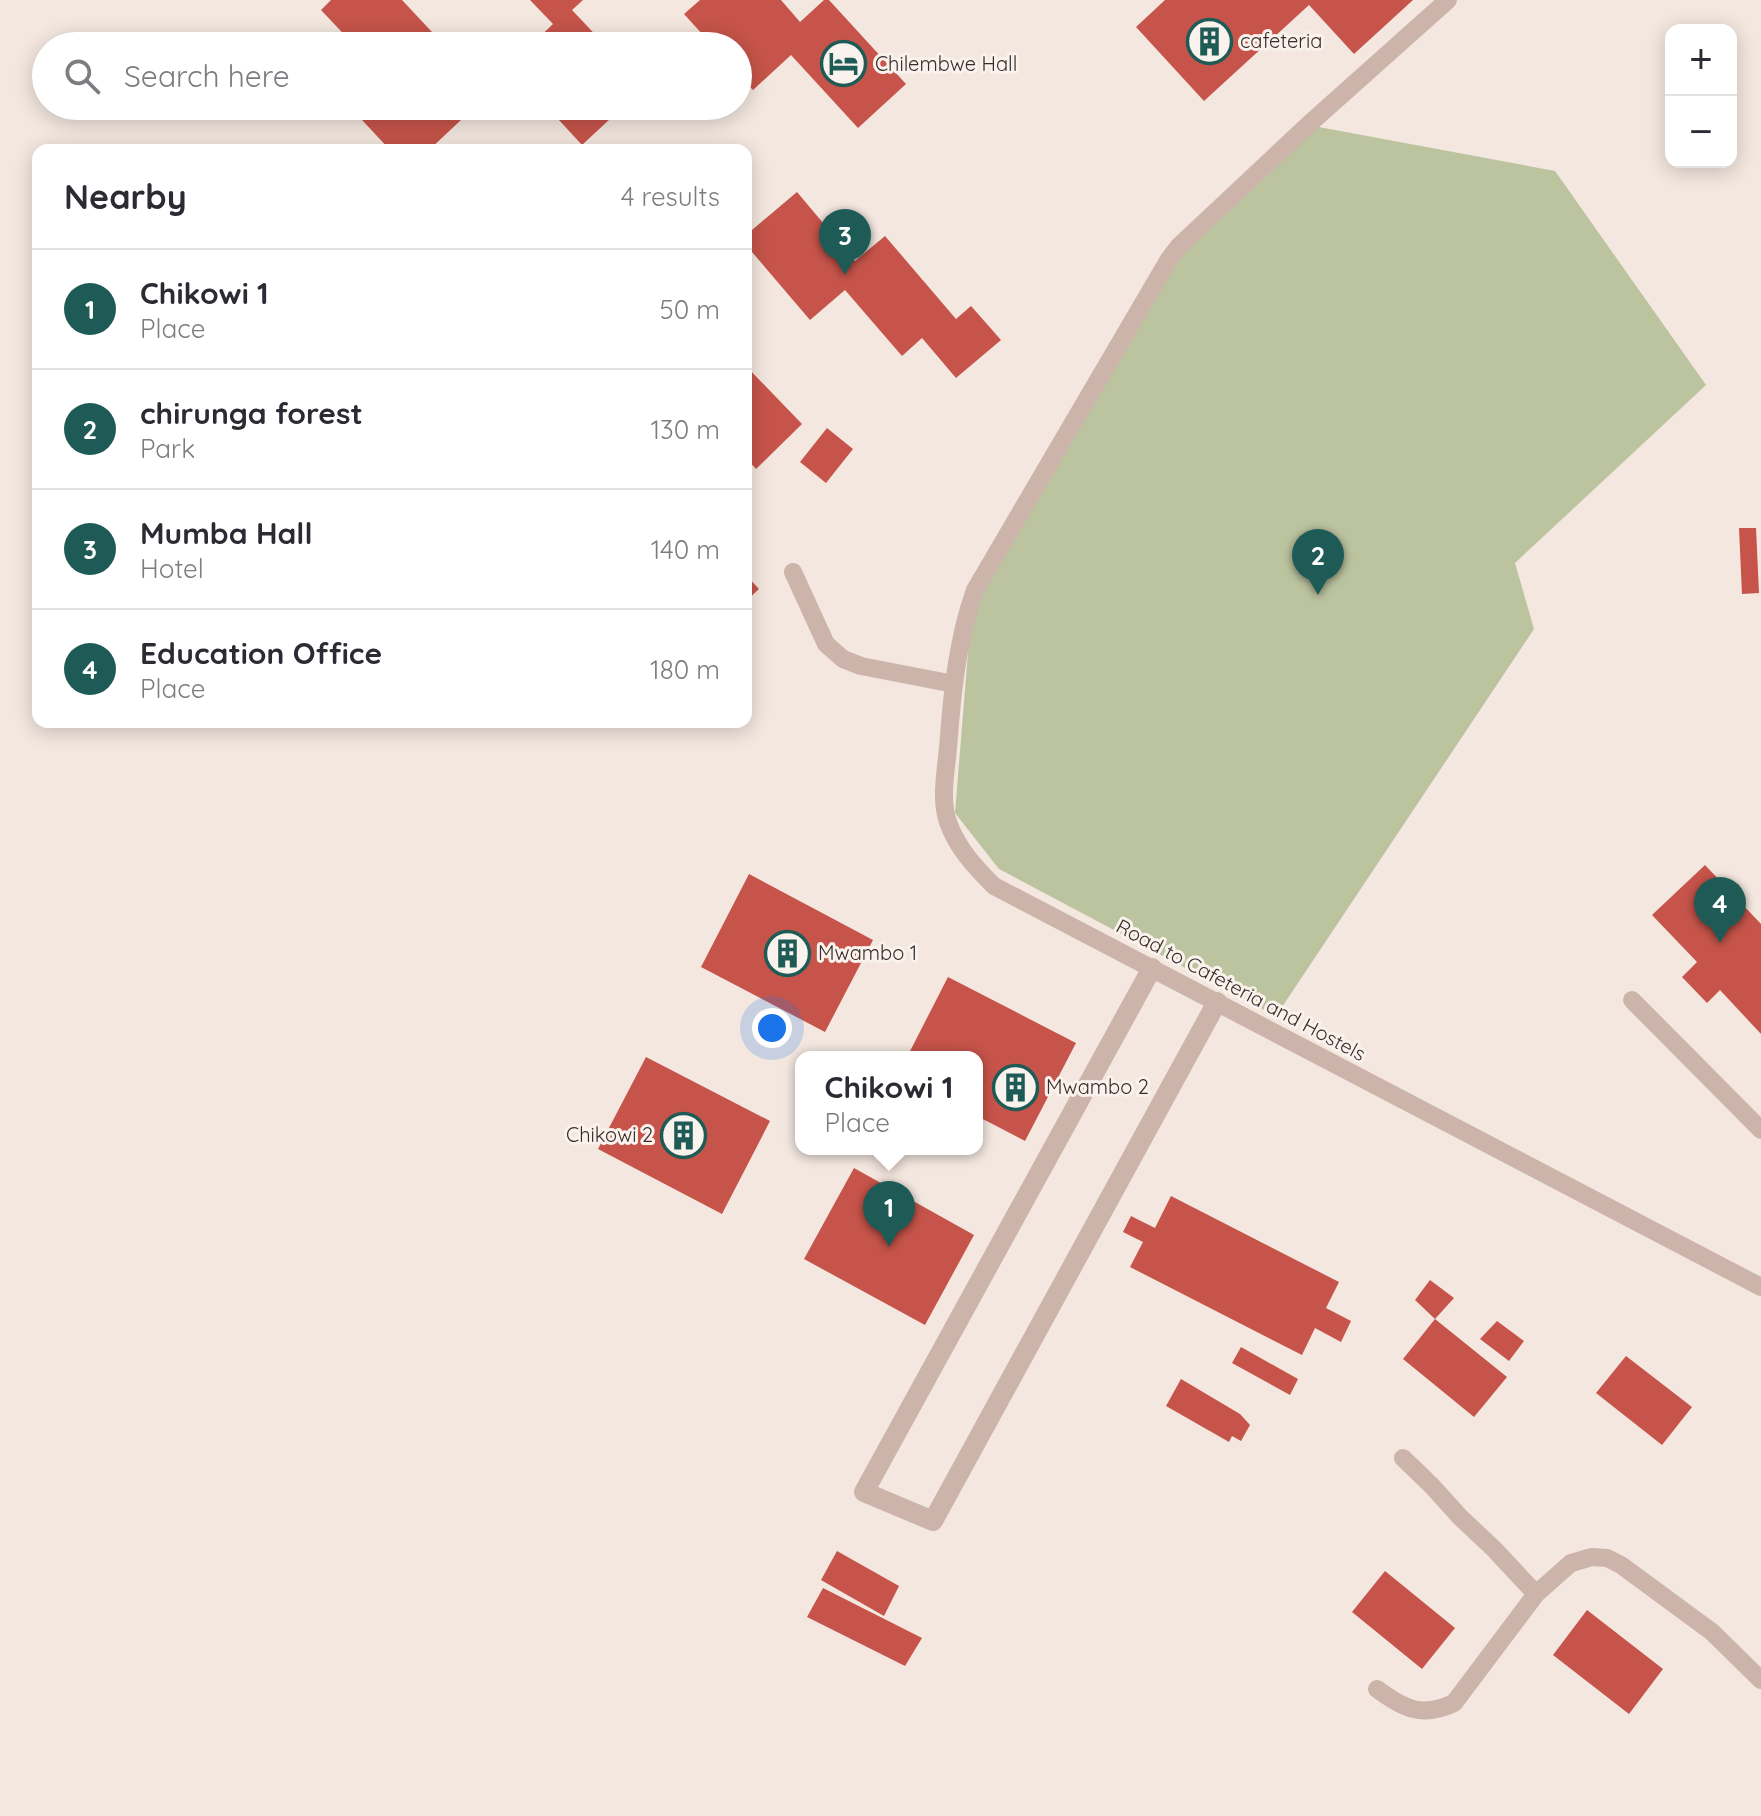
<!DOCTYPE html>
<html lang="en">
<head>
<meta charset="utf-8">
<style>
	:root { --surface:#fff; --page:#f2f2f3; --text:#2b2b33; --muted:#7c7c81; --line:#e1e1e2; --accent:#1f5b56 }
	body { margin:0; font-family:Quicksand,sans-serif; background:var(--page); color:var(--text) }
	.controls { position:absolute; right:24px; top:24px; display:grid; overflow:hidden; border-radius:16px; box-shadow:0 4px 20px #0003 }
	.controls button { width:72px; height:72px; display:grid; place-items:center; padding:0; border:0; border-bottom:2px solid var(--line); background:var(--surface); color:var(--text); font:40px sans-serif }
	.you { position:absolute; left:772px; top:1028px; width:28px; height:28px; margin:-20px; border:6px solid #fff; border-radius:50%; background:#1a73e8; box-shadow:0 0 0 12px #1a73e833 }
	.badge { display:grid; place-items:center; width:52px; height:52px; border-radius:50%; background:var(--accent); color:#fff; font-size:26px; font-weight:700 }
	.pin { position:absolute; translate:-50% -66px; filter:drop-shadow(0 2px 4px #0008) }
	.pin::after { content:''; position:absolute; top:42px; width:28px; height:24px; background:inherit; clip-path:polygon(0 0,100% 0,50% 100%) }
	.popup { position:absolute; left:795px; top:1051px; width:188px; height:104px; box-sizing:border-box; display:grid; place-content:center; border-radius:16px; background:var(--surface); filter:drop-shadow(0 2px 6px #0005); font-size:26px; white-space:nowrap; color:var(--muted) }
	.popup b { font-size:30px; color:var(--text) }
	.popup::after { content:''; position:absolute; left:50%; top:100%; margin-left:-16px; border:16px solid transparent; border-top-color:var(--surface) }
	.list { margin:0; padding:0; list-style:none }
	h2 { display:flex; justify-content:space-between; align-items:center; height:104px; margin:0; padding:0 32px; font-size:34px }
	h2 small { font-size:26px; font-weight:400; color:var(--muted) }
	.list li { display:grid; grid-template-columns:52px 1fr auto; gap:24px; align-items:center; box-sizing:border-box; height:120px; padding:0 32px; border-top:2px solid var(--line) }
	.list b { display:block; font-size:30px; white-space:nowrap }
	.list p { margin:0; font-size:26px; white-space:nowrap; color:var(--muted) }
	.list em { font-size:26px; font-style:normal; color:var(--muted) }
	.icon { flex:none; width:44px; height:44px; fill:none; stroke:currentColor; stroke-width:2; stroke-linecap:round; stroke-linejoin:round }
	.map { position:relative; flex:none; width:1761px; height:1816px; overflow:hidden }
	.search { position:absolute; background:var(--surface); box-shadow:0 4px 20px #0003; left:32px; top:32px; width:720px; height:88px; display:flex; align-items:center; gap:20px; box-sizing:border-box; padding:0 28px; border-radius:44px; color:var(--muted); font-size:30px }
	.panel { position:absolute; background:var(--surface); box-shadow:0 4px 20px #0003; left:32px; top:144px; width:720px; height:584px; border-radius:16px }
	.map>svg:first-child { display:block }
	.green { fill:#bcc39f }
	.building { fill:#c6544a }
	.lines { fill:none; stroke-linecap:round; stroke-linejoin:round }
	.service { stroke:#ccb4ab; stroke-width:18 }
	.minor { stroke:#ccb4ab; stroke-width:20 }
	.labels { text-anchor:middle; stroke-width:6; stroke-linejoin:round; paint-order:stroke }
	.poi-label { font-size:20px; fill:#392c2a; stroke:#faf2ec; text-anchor:start }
	.street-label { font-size:20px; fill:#392c2a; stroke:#faf2ec }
</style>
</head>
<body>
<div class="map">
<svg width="1761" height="1816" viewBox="0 0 1761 1816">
	<rect width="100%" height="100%" fill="#f3e7df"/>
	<path class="green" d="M1308 125 1555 171 1706 385 1515 563 1534 629 1276 1016 999 869 955 813 973 591 1179 248Z"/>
	<path class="building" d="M331 0H402L432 32 417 46H355L321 10Z
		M530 0H583L572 10 606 46H530L553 24Z
		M700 0H781L800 22 824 0H829L906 84 858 128 791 55 753 90 738 74V46H713L684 14Z
		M1165 0H1413L1354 54 1309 5 1204 101 1136 27Z
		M349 106H448L461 120 429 150H390Z
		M546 106H624L582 145Z
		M797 192 855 261 885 236 956 319 971 306 1001 340 956 378 922 338 902 356 845 290 810 320 746 245V235Z
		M746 366 802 424 756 469 746 458Z
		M827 428 853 449 826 483 800 462Z
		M1739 528H1756L1759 593 1742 594Z
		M746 575 759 589 746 601Z
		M1705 865 1761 924V1034L1720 990 1707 1003 1682 977 1697 962 1652 915Z
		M749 874 873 940 825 1032 701 967Z
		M948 977 1076 1043 1025 1141 977 1116V1057H907Z
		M646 1057 770 1121 722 1214 598 1149Z
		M854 1168 974 1235 925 1325 804 1259Z
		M1171 1196 1339 1282 1326 1308 1351 1321 1341 1342 1315 1328 1302 1355 1130 1267 1143 1242 1123 1232 1131 1216 1155 1228Z
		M1430 1280 1454 1298 1435 1319 1415 1300Z
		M1435 1319 1507 1377 1474 1417 1403 1359Z
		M1497 1321 1524 1341 1509 1361 1480 1339Z
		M1241 1347 1298 1379 1290 1395 1232 1363Z
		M1626 1356 1692 1407 1662 1445 1596 1393Z
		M1181 1379 1240 1414 1250 1425 1241 1441 1232 1436 1229 1442 1166 1406Z
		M837 1551 899 1586 884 1616 821 1580Z
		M1385 1571 1455 1628 1422 1669 1352 1612Z
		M823 1588 922 1638 905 1666 807 1617Z
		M1587 1610 1663 1669 1629 1714 1553 1655Z"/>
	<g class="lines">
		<path class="service" d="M1448 0 1308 125 1179 246 1169 259 975 590C957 640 952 695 948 748 946 771 940 799 948 822 957 848 975 867 994 886L1761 1287
			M793 572 826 644 843 659 861 666 954 684
			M1632 1000 1761 1130
			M1403 1458 1432 1486 1460 1517 1494 1549 1536 1594
			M1377 1689C1404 1709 1422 1718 1454 1703L1536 1594 1571 1563 1592 1557 1607 1558 1621 1565 1712 1632 1761 1680"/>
		<path class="minor" d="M1152 968 864 1492 933 1521 1217 1002"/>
	</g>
	<defs>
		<symbol id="building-ring" viewBox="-11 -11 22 22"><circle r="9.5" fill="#faf2ec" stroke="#1f5b56" stroke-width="1.5"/><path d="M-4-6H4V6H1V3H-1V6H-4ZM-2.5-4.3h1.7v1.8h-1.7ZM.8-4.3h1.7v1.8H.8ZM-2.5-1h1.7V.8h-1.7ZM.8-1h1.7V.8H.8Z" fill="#1f5b56"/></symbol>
		<symbol id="hotel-ring" viewBox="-11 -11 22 22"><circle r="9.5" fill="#faf2ec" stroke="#1f5b56" stroke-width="1.5"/><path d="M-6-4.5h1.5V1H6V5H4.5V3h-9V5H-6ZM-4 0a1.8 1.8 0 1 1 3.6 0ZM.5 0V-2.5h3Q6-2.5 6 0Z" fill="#1f5b56"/></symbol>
	</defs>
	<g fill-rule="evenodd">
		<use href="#building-ring" x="1184" y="16" width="51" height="51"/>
		<use href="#hotel-ring" x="818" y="38" width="51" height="51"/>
		<use href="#building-ring" x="762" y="928" width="51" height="51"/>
		<use href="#building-ring" x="990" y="1062" width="51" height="51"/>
		<use href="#building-ring" x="658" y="1110" width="51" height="51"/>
	</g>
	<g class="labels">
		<g class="poi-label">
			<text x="1240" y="48">cafeteria</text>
			<text x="875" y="71">Chilembwe Hall</text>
			<text x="818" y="960">Mwambo 1</text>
			<text x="1046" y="1094">Mwambo 2</text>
			<text x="653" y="1142" text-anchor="end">Chikowi 2</text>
		</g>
		<g class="street-label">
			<text transform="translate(1241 990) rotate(28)" y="7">Road to Cafeteria and Hostels</text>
		</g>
	</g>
</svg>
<div class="controls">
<button>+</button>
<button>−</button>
</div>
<div class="you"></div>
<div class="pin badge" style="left:889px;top:1247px">1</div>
<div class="popup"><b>Chikowi 1</b>Place</div>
<div class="pin badge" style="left:1318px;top:595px">2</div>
<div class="pin badge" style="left:845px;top:275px">3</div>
<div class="pin badge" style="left:1720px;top:943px">4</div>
<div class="search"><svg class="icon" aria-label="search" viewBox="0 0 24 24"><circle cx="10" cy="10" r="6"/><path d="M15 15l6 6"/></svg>Search here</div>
<section class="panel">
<h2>Nearby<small>4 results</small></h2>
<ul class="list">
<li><span class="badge">1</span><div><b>Chikowi 1</b><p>Place</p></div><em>50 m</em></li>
<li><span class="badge">2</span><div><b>chirunga forest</b><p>Park</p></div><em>130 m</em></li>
<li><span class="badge">3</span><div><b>Mumba Hall</b><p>Hotel</p></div><em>140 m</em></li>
<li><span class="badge">4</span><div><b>Education Office</b><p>Place</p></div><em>180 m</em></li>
</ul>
</section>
</div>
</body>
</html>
